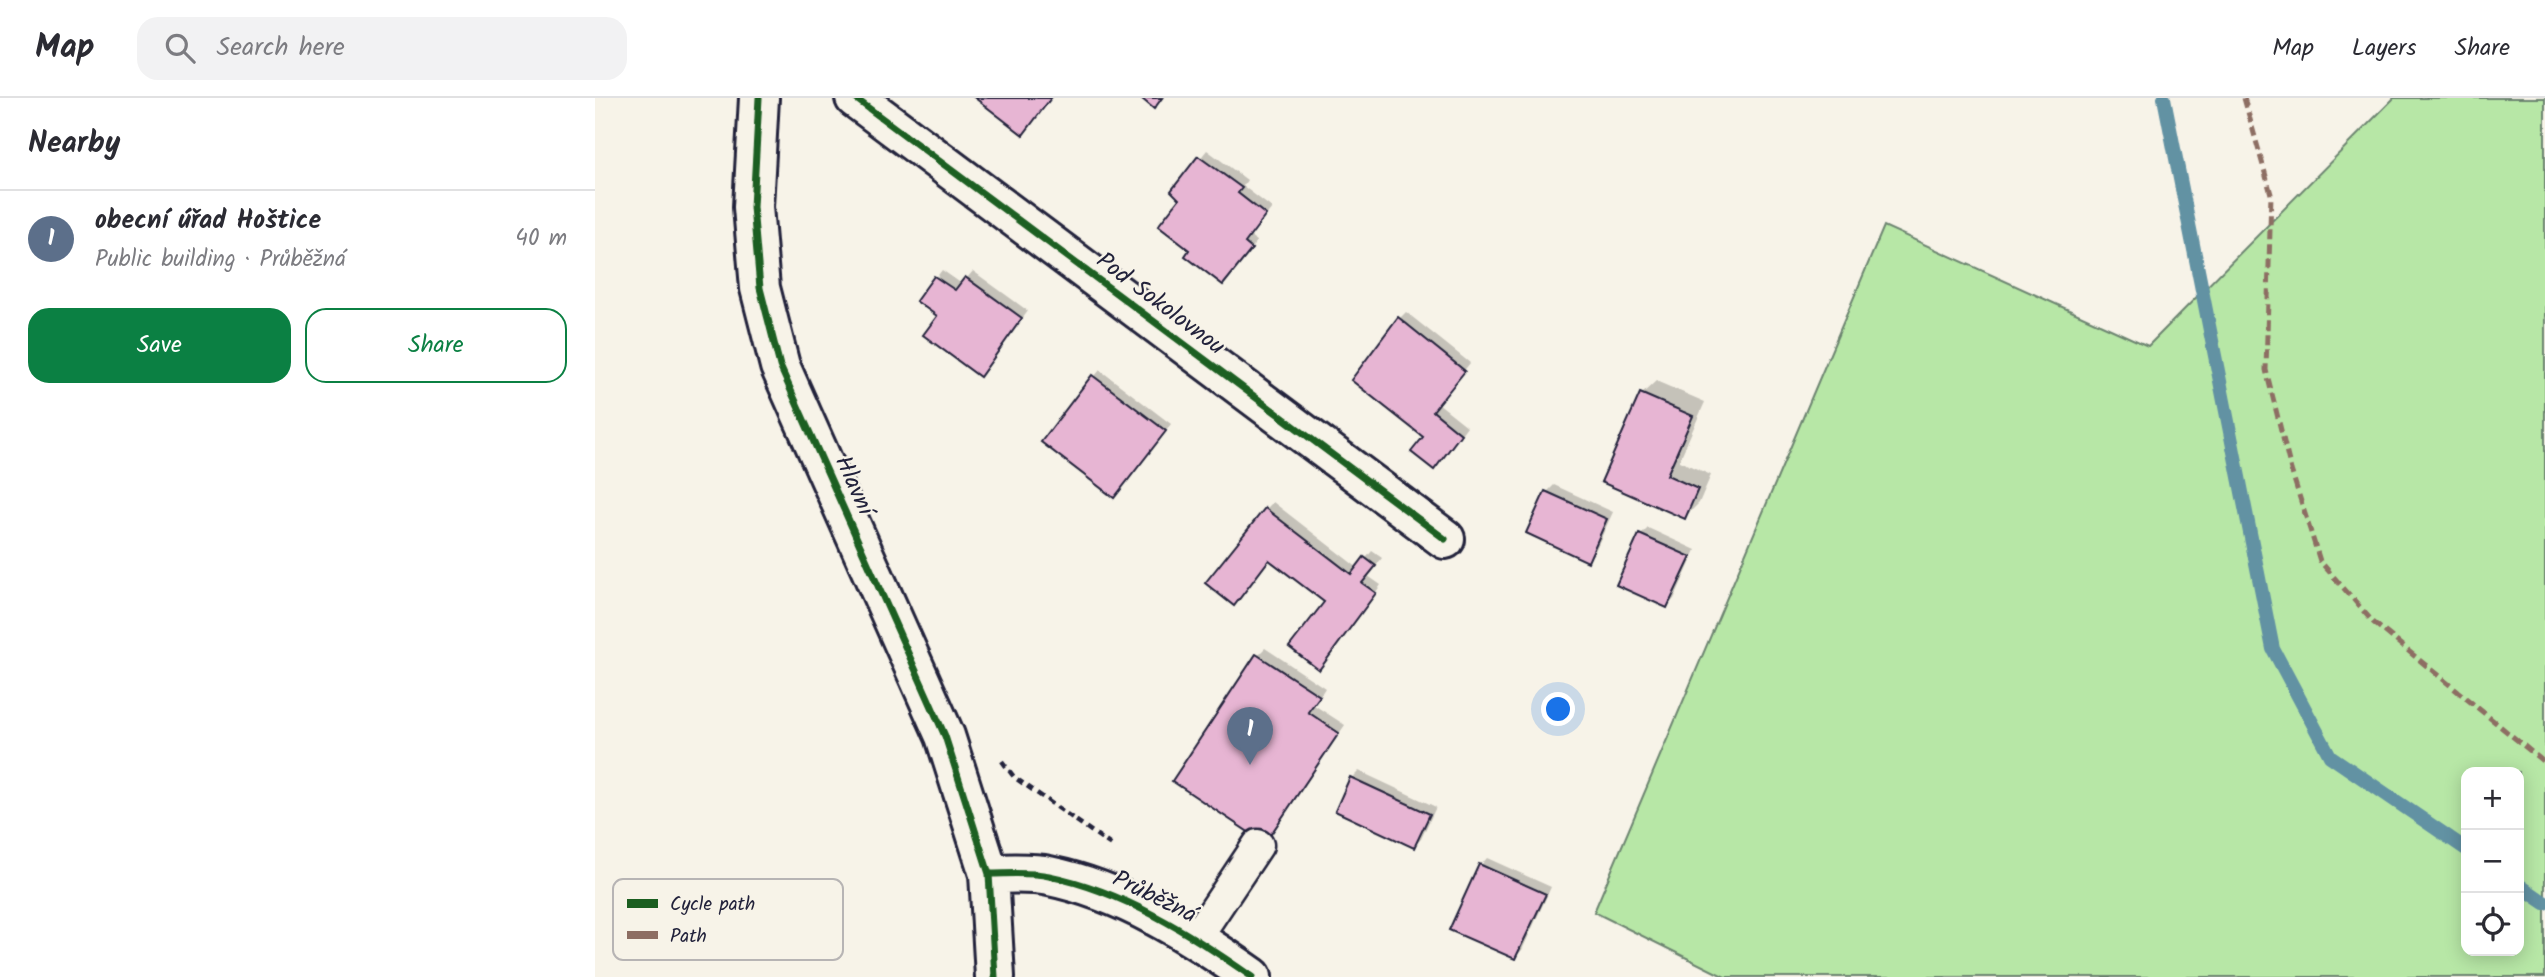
<!DOCTYPE html>
<html lang="en">
<head>
<meta charset="utf-8">
<style>
	:root { --surface:#fff; --page:#f2f2f3; --text:#2b2b33; --muted:#7c7c81; --line:#e1e1e2; --accent:#0b8043 }
	body { margin:0; font-family:Kalam,sans-serif; background:var(--page); color:var(--text) }
	.controls { position:absolute; right:21px; bottom:21px; display:grid; overflow:hidden; border-radius:14px; box-shadow:0 4px 18px #0003 }
	.controls button { width:63px; height:63px; display:grid; place-items:center; padding:0; border:0; border-bottom:2px solid var(--line); background:var(--surface); color:var(--text); font:35px sans-serif }
	.you { position:absolute; left:964px; top:612px; width:24px; height:24px; margin:-18px; border:5px solid #fff; border-radius:50%; background:#1a73e8; box-shadow:0 0 0 10px #1a73e833 }
	.badge { display:grid; place-items:center; width:46px; height:46px; border-radius:50%; background:var(--accent); color:#fff; font-size:23px; font-weight:700 }
	.pin { position:absolute; translate:-50% -58px; filter:drop-shadow(0 2px 4px #0008) }
	.pin::after { content:''; position:absolute; top:37px; width:24px; height:21px; background:inherit; clip-path:polygon(0 0,100% 0,50% 100%) }
	.list { margin:0; padding:0; list-style:none }
	h2 { display:flex; justify-content:space-between; align-items:center; height:91px; margin:0; padding:0 28px; font-size:30px }
	h2 small { font-size:23px; font-weight:400; color:var(--muted) }
	.list li { display:grid; grid-template-columns:46px 1fr auto; gap:21px; align-items:center; box-sizing:border-box; height:98px; padding:0 28px; border-top:2px solid var(--line) }
	.list b { display:block; font-size:26px; white-space:nowrap }
	.list p { margin:0; font-size:23px; white-space:nowrap; color:var(--muted) }
	.list em { font-size:23px; font-style:normal; color:var(--muted) }
	.actions { display:flex; gap:14px; padding:21px 28px }
	.actions a { flex:1; padding:16px 0; border:2px solid var(--accent); border-radius:21px; text-align:center; font-size:24px; color:var(--accent) }
	.actions .main { background:var(--accent); color:#fff }
	.icon { flex:none; width:38px; height:38px; fill:none; stroke:currentColor; stroke-width:2; stroke-linecap:round; stroke-linejoin:round }
	.map { position:relative; flex:none; width:1950px; height:879px; overflow:hidden }
	header { display:flex; align-items:center; gap:42px; box-sizing:border-box; height:98px; padding:0 35px; background:var(--surface); border-bottom:2px solid var(--line) }
	header strong { font-size:33px }
	nav { display:flex; gap:38px; margin-inline-start:auto; font-size:24px }
	.search { width:490px; height:63px; background:var(--page); display:flex; align-items:center; gap:18px; box-sizing:border-box; padding:0 24px; border-radius:21px; color:var(--muted); font-size:26px }
	main { display:flex }
	aside { flex:1; background:var(--surface) }
	.map>svg:first-child { display:block }
	.green { fill:#b7e7a6; stroke:#6c8470; stroke-width:2; fill-rule:evenodd }
	.shadow { fill:#0003 }
	.lines { fill:none; stroke-linecap:round; stroke-linejoin:round }
	.stream { stroke:#6292a3; stroke-width:14 }
	.building { fill:#e7b5d3; stroke:#22223b; stroke-width:2 }
	.lane-casing { stroke:#22223b; stroke-width:35 }
	.street-casing { stroke:#22223b; stroke-width:44 }
	.secondary-casing { stroke:#22223b; stroke-width:44 }
	.path { stroke:#22223b; stroke-width:4.5; stroke-dasharray:7 5; stroke-linecap:butt }
	.lane { stroke:#f7f3e8; stroke-width:30 }
	.street { stroke:#f7f3e8; stroke-width:38 }
	.secondary { stroke:#f7f3e8; stroke-width:38 }
	.quiet { stroke:#8d6e63; stroke-width:5; stroke-dasharray:10 5; stroke-linecap:butt }
	.cycleway-casing { stroke:#f7f3e8; stroke-width:11 }
	.cycleway { stroke:#1b5e20; stroke-width:7 }
	.labels { text-anchor:middle; stroke-width:5; stroke-linejoin:round; paint-order:stroke }
	.street-label { font-size:24px; fill:#22223b; stroke:#f7f3e8 }
	.key { fill:#f7f3e8; stroke:#b7b4b4; stroke-width:2 }
	.key-label { font-size:19px; fill:#22223b }
</style>
</head>
<body>
<header>
<strong>Map</strong>
<div class="search"><svg class="icon" aria-label="search" viewBox="0 0 24 24"><circle cx="10" cy="10" r="6"/><path d="M15 15l6 6"/></svg>Search here</div>
<nav><a>Map</a><a>Layers</a><a>Share</a></nav>
</header>
<main>
<aside>
<h2>Nearby<small></small></h2>
<ul class="list">
<li><span class="badge" style="background:#5c6f8a">1</span><div><b>obecní úřad Hoštice</b><p>Public building · Průběžná</p></div><em>40 m</em></li>
</ul>
<div class="actions"><a class="main">Save</a><a>Share</a></div>
</aside>
<div class="map">
<svg width="1950" height="879" viewBox="0 0 1950 879">
	<rect width="100%" height="100%" fill="#f7f3e8"/>
	<filter id="ink" filterUnits="userSpaceOnUse"><feTurbulence type="fractalNoise" baseFrequency=".0143" numOctaves="2"/><feDisplacementMap in="SourceGraphic" scale="14" xChannelSelector="R" yChannelSelector="G"/><feConvolveMatrix kernelMatrix="1 2 1 2 8 2 1 2 1" color-interpolation-filters="sRGB"/></filter>
	<g filter="url(#ink)">
		<path class="green" d="M1799 0H1950V879H1130L999 814 1289 128 1553 248ZM1924 674V853H1871V674Z"/>
		<path class="shadow" d="M612 52 652 82 648 88 677 110 655 138 662 143 635 178 596 152 587 100 579 93Z
			M347 172 367 186 378 173 433 213 391 270 344 218 324 202Z
			M811 214 875 265 843 305 872 328 846 363 831 338 804 221Z
			M505 272 576 326 525 391 499 279Z
			M1061 283 1110 304 1084 363 1116 377 1104 405 1090 419 1008 383 1047 296Z
			M959 387 1018 414 999 455 992 462 952 394Z
			M678 404 763 470 777 453 787 460 773 478 786 487 731 562V503L675 461 639 505 671 411Z
			M1053 430 1101 452 1079 501 1072 508 1023 486 1046 437Z
			M670 550 730 590 719 607 750 627 669 743 579 683 663 557Z
			M764 673 841 709 826 741 819 748 742 712 757 680Z
			M892 760 956 789 927 852 920 859 886 767Z"/>
		<g class="lines">
			<path class="stream" d="M1569 0 1678 551 1735 658 1871 751
				M1924 787 1950 805"/>
		</g>
		<path class="building" d="M380 0H456L428 37Z
			M546 0H567L559 11Z
			M603 58 647 90 643 95 671 117 650 145 657 151 628 187 590 158 594 152 563 128 584 101 576 93Z
			M339 178 360 192 370 179 427 220 385 279 328 237 342 218 321 203Z
			M803 219 870 273 838 313 866 336 839 372 816 354 828 339 756 282Z
			M497 277 571 333 519 400 446 344Z
			M1045 295 1098 318 1072 377 1103 391 1090 421 1006 384Z
			M950 393 1012 421 993 464 931 435Z
			M670 410 756 476 769 459 781 468 767 485 781 495 724 572 694 549 729 504 674 462 639 508 610 485Z
			M1044 436 1096 459 1072 510 1021 487Z
			M661 556 725 598 713 614 744 635 670 745 577 683Z
			M755 679 835 716 819 750 740 713Z
			M884 766 951 796 920 861 854 832Z"/>
		<g class="lines">
			<defs>
				<path id="lane" d="M601 840 663 747"/>
				<path id="street" d="M260 0 850 441"/>
				<path id="secondary" d="M164 0 158 109 165 190 185 268 350 638 394 776 400 879
					M394 776C413 776 435 774 454 778 528 793 596 836 657 879"/>
			</defs>
			<use href="#lane" class="lane-casing"/>
			<use href="#street" class="street-casing"/>
			<use href="#secondary" class="secondary-casing"/>
			<path class="path" d="M407 663 419 679 516 747"/>
			<use href="#lane" class="lane"/>
			<use href="#street" class="street"/>
			<use href="#secondary" class="secondary"/>
			<path class="quiet" d="M1649 0 1676 96 1671 272 1696 372 1725 463 1778 524 1950 665"/>
			<defs>
				<path id="cycleway" d="M164 0 158 109 165 190 185 268 350 638 394 776 400 879
					M260 0 850 441
					M394 776C413 776 435 774 454 778 528 793 596 836 657 879"/>
			</defs>
			<use href="#cycleway" class="cycleway-casing"/>
			<use href="#cycleway" class="cycleway"/>
		</g>
	</g>
	<g class="labels">
		<g class="street-label">
			<text transform="translate(566 205) rotate(37)" y="8">Pod Sokolovnou</text>
			<text transform="translate(260 387) rotate(66)" y="8">Hlavní</text>
			<text transform="translate(560 798) rotate(26)" y="8">Průběžná</text>
		</g>
	</g>
	<rect x="18" y="781" width="230" height="81" rx="10" class="key"/>
	<rect x="32" y="801" width="31" height="9" fill="#1b5e20"/>
	<rect x="32" y="833" width="31" height="8" fill="#8d6e63"/>
	<g class="key-label">
		<text x="75" y="812">Cycle path</text>
		<text x="75" y="844">Path</text>
	</g>
</svg>
<div class="controls">
<button>+</button>
<button>−</button>
<button><svg class="icon" aria-label="locate" viewBox="0 0 24 24"><circle cx="12" cy="12" r="6"/><path d="M12 2v4M12 18v4M2 12h4M18 12h4"/></svg></button>
</div>
<div class="you"></div>
<div class="pin badge" style="left:655px;top:667px;background:#5c6f8a">1</div>
</div>
</main>
</body>
</html>
